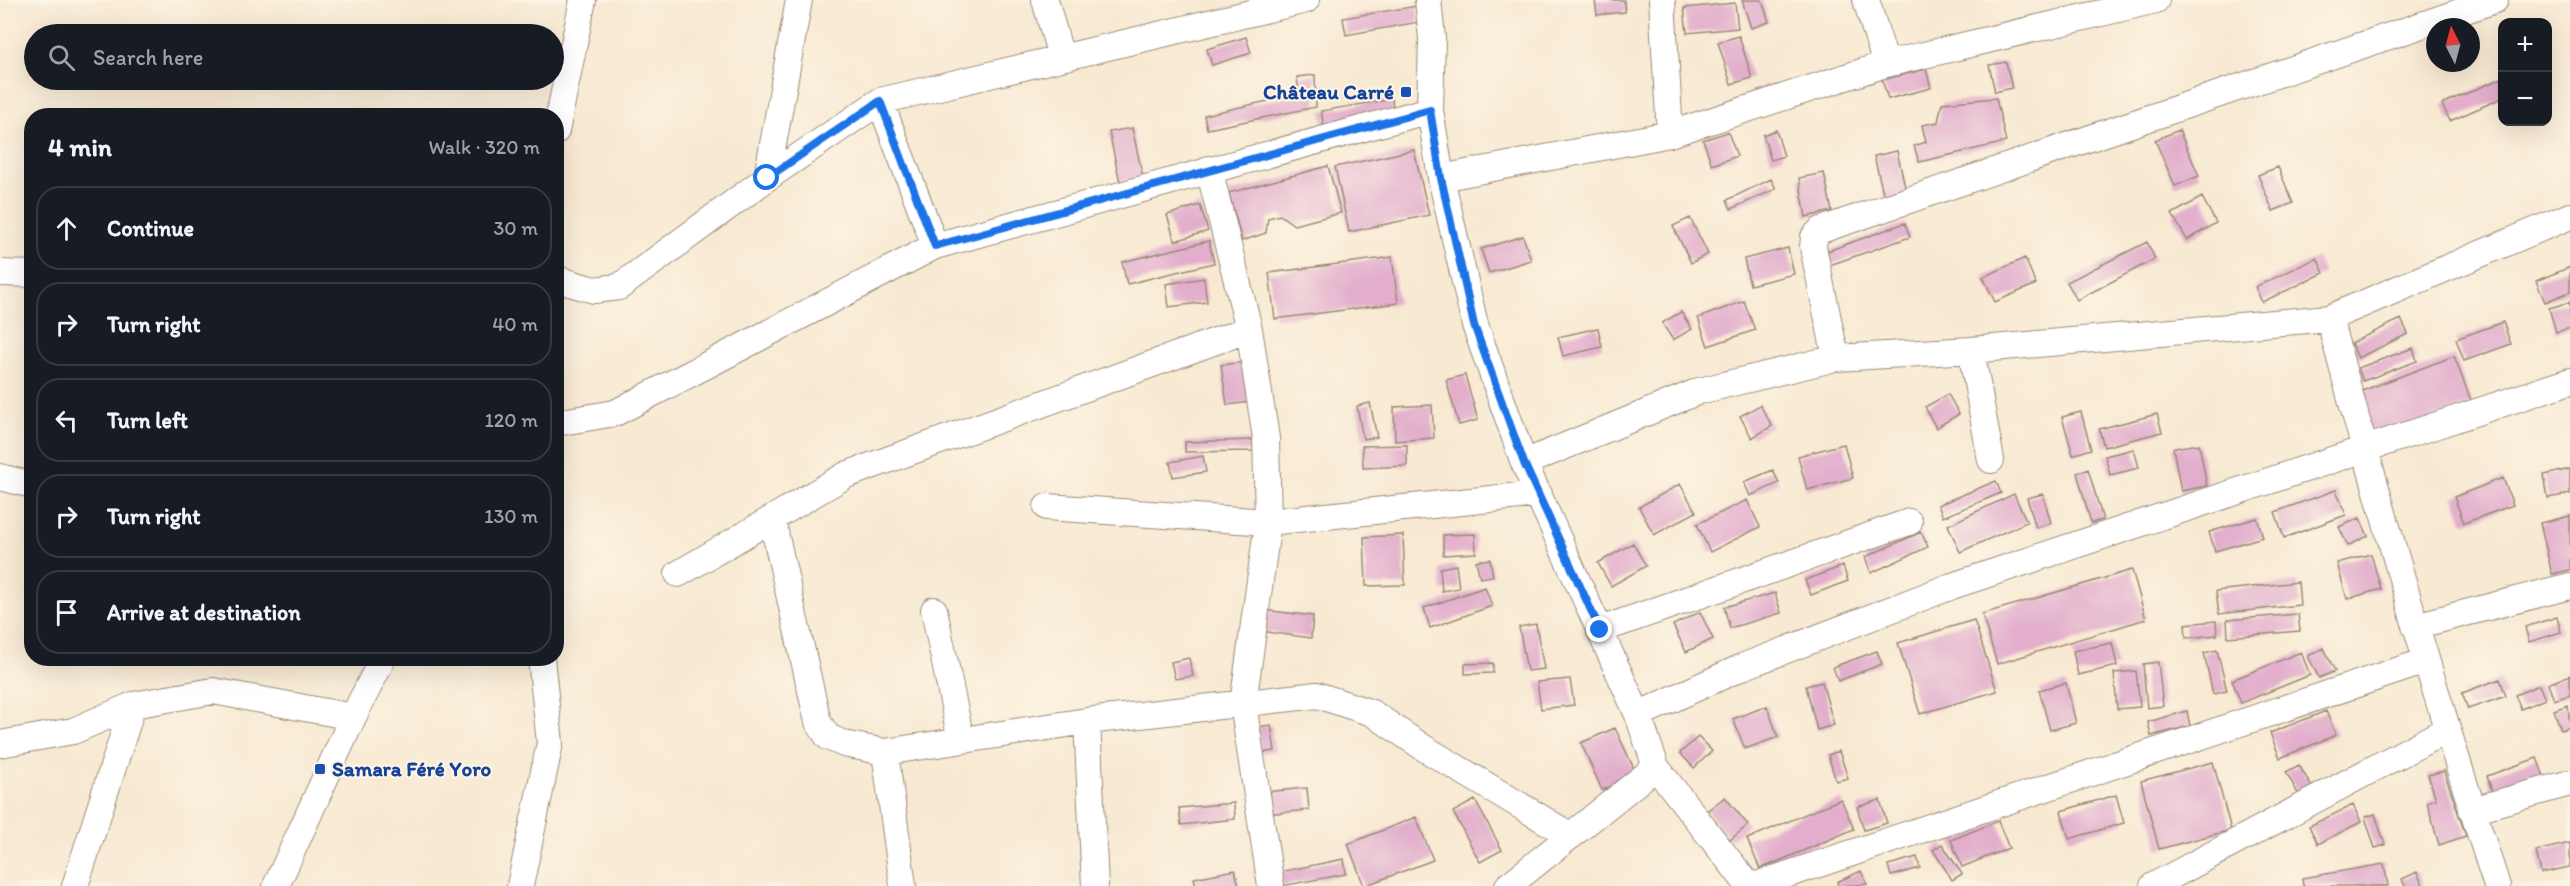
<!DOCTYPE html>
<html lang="en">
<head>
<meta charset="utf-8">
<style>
	:root { --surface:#171b24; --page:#242831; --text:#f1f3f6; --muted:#9ea1a6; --line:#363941 }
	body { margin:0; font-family:Itim,sans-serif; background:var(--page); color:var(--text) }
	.controls { position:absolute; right:18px; top:18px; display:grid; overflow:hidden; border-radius:12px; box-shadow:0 6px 24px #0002 }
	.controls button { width:54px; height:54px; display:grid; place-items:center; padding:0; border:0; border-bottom:2px solid var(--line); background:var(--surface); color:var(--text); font:30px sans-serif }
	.compass { position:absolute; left:2426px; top:18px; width:54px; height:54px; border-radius:50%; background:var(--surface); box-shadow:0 6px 24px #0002; rotate:354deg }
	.stop { position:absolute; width:18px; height:18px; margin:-14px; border:4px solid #1a73e8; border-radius:50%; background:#fff }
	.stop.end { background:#1a73e8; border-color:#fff; box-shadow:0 2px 6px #0008 }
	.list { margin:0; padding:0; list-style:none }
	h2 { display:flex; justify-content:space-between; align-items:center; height:78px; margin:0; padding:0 24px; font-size:26px }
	h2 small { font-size:20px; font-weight:400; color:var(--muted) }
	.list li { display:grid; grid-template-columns:39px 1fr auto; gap:18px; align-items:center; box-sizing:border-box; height:84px; margin:0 12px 12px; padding:0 12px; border:2px solid var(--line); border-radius:24px }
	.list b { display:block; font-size:22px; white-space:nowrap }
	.list em { font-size:20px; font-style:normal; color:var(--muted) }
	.icon { flex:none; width:33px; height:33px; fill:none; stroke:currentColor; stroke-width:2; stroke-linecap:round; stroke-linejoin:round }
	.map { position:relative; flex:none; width:2570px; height:886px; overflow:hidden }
	.search { position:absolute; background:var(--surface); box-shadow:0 6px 24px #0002; left:24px; top:24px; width:540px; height:66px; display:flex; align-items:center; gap:15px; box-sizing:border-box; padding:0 21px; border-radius:33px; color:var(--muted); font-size:22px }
	.panel { position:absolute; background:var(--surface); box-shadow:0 6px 24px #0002; left:24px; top:108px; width:540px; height:558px; border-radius:24px }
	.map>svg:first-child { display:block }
	.building { fill:#e2aecc }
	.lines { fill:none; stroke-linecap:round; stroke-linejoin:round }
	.minor-casing { stroke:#9a8a78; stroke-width:28 }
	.minor { stroke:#fff; stroke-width:26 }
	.route { stroke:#1a73e8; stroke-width:8 }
	.transit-dot { fill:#1a4fb4; stroke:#fcf5e5; stroke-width:2 }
	.labels { text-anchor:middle; stroke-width:4.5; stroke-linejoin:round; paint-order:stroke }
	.transit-label { font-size:21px; font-weight:bold; fill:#164399; stroke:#fcf5e5; text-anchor:end }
</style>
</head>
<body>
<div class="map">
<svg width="2570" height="886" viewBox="0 0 2570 886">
	<rect width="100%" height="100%" fill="#fcf5e5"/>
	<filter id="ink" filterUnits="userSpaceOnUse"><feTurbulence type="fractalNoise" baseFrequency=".0167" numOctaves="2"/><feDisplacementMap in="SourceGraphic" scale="12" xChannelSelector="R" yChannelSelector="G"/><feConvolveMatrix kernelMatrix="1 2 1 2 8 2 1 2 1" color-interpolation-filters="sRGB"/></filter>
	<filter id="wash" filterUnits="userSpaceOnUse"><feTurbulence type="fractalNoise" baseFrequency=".008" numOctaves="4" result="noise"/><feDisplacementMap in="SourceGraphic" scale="24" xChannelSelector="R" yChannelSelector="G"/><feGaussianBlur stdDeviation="1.35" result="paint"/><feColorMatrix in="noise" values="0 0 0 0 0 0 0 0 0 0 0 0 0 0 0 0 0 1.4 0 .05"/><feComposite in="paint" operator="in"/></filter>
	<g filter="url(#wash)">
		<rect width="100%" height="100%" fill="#f8e9d2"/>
		<g id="blocks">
			<path class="building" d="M1595 0H1624L1625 12 1597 15Z
				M1742 0H1762L1769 22 1751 28Z
				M1735 3 1738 28 1687 33 1684 8Z
				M1417 6 1419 22 1346 35 1343 18Z
				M1739 36 1752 78 1731 84 1718 42Z
				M1246 37 1251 53 1212 65 1207 49Z
				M2006 62 2012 88 1995 92 1989 65Z
				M1926 69 1931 88 1888 99 1882 80Z
				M1315 75 1316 107 1207 129 1204 115 1299 94 1297 77Z
				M2502 78V98L2450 121 2442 104Z
				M1996 98 2006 142 1919 162 1914 146 1926 142 1922 125 1938 122 1942 103Z
				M1392 99 1394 115 1324 127 1321 111Z
				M1132 128 1143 177 1120 182 1109 132Z
				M1776 130 1784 156 1771 160 1763 135Z
				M2179 130 2199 176 2175 186 2155 140Z
				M1728 132 1737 156 1712 165 1703 140Z
				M1414 150 1429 215 1349 232 1335 167Z
				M1897 151 1907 196 1885 201 1874 156Z
				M1328 166 1341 213 1294 225 1280 215 1268 218 1266 233 1242 241 1229 193Z
				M2278 167 2293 203 2273 211 2258 175Z
				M1824 173 1832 211 1806 217 1799 178Z
				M1771 179 1776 189 1731 209 1727 200Z
				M2202 197 2216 223 2187 240 2172 214Z
				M1200 205 1208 231 1175 241 1167 215Z
				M1690 218 1708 254 1691 263 1673 226Z
				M1905 223 1910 237 1827 266 1822 253Z
				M1523 236 1531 260 1489 273 1481 249Z
				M1209 241 1214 263 1127 284 1122 262Z
				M2147 242 2155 259 2077 300 2067 282Z
				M1788 248 1794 274 1750 285 1744 259Z
				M1392 257 1398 303 1275 319 1269 273Z
				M2025 258 2036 284 1995 302 1983 277Z
				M2317 258 2324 273 2262 302 2255 287Z
				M2570 267V292L2545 302 2536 281Z
				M1204 278 1207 302 1169 307 1166 284Z
				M1744 301 1755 330 1708 346 1698 318Z
				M2570 302V328L2556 332 2549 308Z
				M1681 312 1692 329 1673 340 1662 323Z
				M2401 319 2408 334 2358 358 2351 343Z
				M2503 322 2511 344 2464 361 2456 339Z
				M1598 328 1602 347 1563 356 1558 337Z
				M2413 348 2417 361 2363 381 2358 368Z
				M2454 356 2472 403 2372 442 2354 394Z
				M1245 362 1251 402 1227 405 1221 365Z
				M1465 375 1478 420 1459 425 1446 380Z
				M1948 394 1959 414 1936 428 1925 407Z
				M1370 403 1377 437 1363 439 1357 406Z
				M1432 405 1434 438 1395 441 1394 407Z
				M1760 405 1772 426 1752 438 1740 416Z
				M2081 412 2091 449 2073 455 2062 417Z
				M2157 414 2162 432 2104 447 2099 429Z
				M1253 440V451L1185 452V442Z
				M1844 444 1853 478 1807 490 1798 456Z
				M2199 444 2207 486 2181 491 2173 448Z
				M1407 445V466L1363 468 1362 446Z
				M2134 449 2139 468 2110 475 2105 456Z
				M1203 456 1206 472 1173 477 1170 462Z
				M2088 469 2103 520 2091 523 2077 473Z
				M2570 469V494L2548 498 2544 475Z
				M1773 470 1779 483 1750 496 1744 482Z
				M2503 478 2513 505 2464 523 2454 497Z
				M1996 481 2001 493 1943 517 1938 505Z
				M1680 484 1696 512 1654 535 1639 507Z
				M2336 490 2346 515 2284 538 2275 512Z
				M2014 494 2027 522 1960 552 1948 525Z
				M2043 494 2051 523 2036 528 2027 498Z
				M1747 500 1760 527 1710 552 1697 524Z
				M2570 516V570L2552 574 2540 523Z
				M2257 518 2263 537 2215 551 2209 532Z
				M2360 518 2368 536 2348 546 2339 527Z
				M1921 532 1928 547 1871 573 1865 557Z
				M1475 534 1476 553 1443 555V535Z
				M1403 535 1405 585 1366 586 1364 537Z
				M1633 543 1646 566 1611 586 1598 563Z
				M2371 554 2381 589 2347 599 2337 563Z
				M1490 559 1493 576 1480 578 1476 561Z
				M1456 565 1459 588 1442 591 1440 568Z
				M1843 566 1848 581 1811 595 1805 580Z
				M2132 570 2146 619 1997 664 1982 614Z
				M2298 582 2300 605 2219 614 2216 591Z
				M1485 587 1492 606 1430 628 1424 608Z
				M1775 593 1781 613 1730 628 1724 607Z
				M1263 610 1313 616 1311 638 1260 631Z
				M1700 612 1713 639 1686 652 1673 625Z
				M2298 614 2300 631 2228 637 2227 620Z
				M2557 617 2561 632 2529 642 2525 627Z
				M1974 620 1997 691 1920 714 1898 643Z
				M2216 621 2217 635 2186 638 2185 624Z
				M1536 624 1544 669 1527 671 1519 627Z
				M2112 643 2117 666 2078 675 2073 651Z
				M2324 648 2335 671 2319 678 2308 656Z
				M2217 650 2227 691 2213 694 2204 653Z
				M1877 651 1882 664 1838 681 1833 667Z
				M2301 652 2310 675 2241 703 2232 680Z
				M1189 658 1193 676 1175 679 1171 662Z
				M2158 662 2163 706 2147 708 2143 664Z
				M1493 663V673L1465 674V664Z
				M2136 671 2140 707 2117 709 2114 673Z
				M2570 675V695L2554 700 2548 684Z
				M1570 679 1574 705 1541 709 1537 682Z
				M2500 679 2506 696 2468 709 2462 693Z
				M1822 682 1834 725 1817 730 1806 686Z
				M2066 683 2076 723 2050 730 2039 690Z
				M2539 685 2545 699 2521 709 2515 695Z
				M2568 705 2570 727 2561 730 2554 710Z
				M1767 706 1778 737 1745 749 1733 719Z
				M2187 711 2190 726 2151 736 2148 722Z
				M2326 711 2336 735 2280 758 2270 733Z
				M1271 725 1275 751 1261 753 1257 727Z
				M1615 728 1637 775 1602 790 1581 743Z
				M1698 737 1712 751 1694 768 1680 753Z
				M1839 751 1848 778 1836 781 1828 755Z
				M2537 758 2545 779 2494 797 2487 776Z
				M2213 762 2231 830 2159 849 2141 781Z
				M2299 765 2313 789 2300 797 2286 772Z
				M2444 771 2466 836 2439 845 2427 802 2436 799 2428 775Z
				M1307 788 1309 810 1266 814 1264 792Z
				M2116 795 2124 823 2069 839 2061 811Z
				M1725 797 1748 825 1730 840 1707 811Z
				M1841 799 1854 829 1760 869 1747 839Z
				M1475 800 1502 850 1480 862 1453 812Z
				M1880 800 1887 823 1864 830 1857 807Z
				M1234 803 1235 819 1181 825 1179 808Z
				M2353 805 2361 822 2318 844 2309 826Z
				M2375 814 2385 845 2375 848 2365 817Z
				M1416 817 1433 860 1364 886 1348 844Z
				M1998 821 2009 848 1962 867 1951 840Z
				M2570 843V867L2541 873 2536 851Z
				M1942 844 1962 874 1952 880 1933 850Z
				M1917 857 1920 868 1891 876 1888 865Z
				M1344 859 1346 874 1282 886 1279 872Z
				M2384 864 2388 886H2303L2302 878Z
				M1235 870 1239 886H1196L1194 878Z
				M1861 871 1867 884 1838 886 1837 882Z
				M2417 872 2423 886H2405L2402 879Z"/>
		</g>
	</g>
	<g filter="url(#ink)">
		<use href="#blocks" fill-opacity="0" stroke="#9a8a78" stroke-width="1.5"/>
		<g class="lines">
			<defs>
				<path id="minor" d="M1045 0 1061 57
					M1428 0 1432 38 1430 110 1441 178 1475 325 1524 463 1638 715 1656 767 1749 886
					M1662 0 1670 134
					M1866 0 1886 64
					M880 101 935 246
					M556 131 583 0
					M1209 169 1249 329 1266 438 1268 522 1243 704 1271 886
					M767 178 799 0
					M1441 178 1670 134 1886 64 2156 0
					M1 273 32 274
					M556 279 594 290 619 287 767 178 880 101 1306 0
					M2329 318C2380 509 2436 698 2497 886
					M1971 350 1991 460
					M1836 358 1813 247 1814 237 1821 230 2495 0
					M556 423 615 413 935 246 1430 110
					M1524 463 1699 391 1836 358 1971 350 2329 318 2570 216
					M0 477 32 485
					M1047 507 1268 522 1539 494
					M772 519 818 722 828 737 844 744 885 752 1087 721 1317 695 1372 713 1424 748 1571 836
					M678 574 846 475 1249 329
					M934 610 961 740
					M2415 626 2570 586
					M1600 630 1909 522
					M1638 715 1742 667 1952 586 2570 381
					M1087 721 1095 886
					M0 744 73 731 133 705 213 691 353 717
					M885 752 903 886
					M2472 810 2570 783
					M75 886 133 705
					M276 886 353 717 383 658
					M520 886 550 743 541 658
					M1508 886 1656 767
					M1753 886 2426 661
					M2153 886 2446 730"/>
			</defs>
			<use href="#minor" class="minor-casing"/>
			<use href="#minor" class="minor"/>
		</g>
	</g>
	<g class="lines" filter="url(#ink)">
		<path class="route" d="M767 178 880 101 935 246 1430 110 1441 178 1474 325 1524 463 1600 630"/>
	</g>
	<g class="transit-dot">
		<rect x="1400" y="86" width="12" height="12" rx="3"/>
		<rect x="314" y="763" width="12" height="12" rx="3"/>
	</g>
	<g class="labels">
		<g class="transit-label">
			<text x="1394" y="99">Château Carré</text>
			<text x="332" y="776" text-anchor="start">Samara Féré Yoro</text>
		</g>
	</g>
</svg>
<div class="controls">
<button>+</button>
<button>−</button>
</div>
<svg class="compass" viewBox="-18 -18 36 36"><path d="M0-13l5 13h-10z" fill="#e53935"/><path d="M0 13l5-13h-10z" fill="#9ea1a6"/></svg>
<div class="stop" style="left:767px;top:178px"></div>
<div class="stop end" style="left:1600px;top:630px"></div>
<div class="search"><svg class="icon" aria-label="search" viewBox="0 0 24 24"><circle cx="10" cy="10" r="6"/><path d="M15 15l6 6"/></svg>Search here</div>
<section class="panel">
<h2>4 min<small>Walk · 320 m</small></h2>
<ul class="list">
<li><svg class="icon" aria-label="ahead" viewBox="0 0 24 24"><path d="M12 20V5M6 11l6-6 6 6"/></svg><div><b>Continue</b></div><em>30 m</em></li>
<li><svg class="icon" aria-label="right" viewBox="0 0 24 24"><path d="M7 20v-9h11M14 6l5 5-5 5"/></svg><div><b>Turn right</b></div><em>40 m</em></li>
<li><svg class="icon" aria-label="left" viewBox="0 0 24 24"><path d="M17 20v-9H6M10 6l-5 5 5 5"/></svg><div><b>Turn left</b></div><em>120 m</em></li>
<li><svg class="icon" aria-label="right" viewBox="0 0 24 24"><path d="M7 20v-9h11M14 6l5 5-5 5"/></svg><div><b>Turn right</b></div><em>130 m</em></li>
<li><svg class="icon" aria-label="arrive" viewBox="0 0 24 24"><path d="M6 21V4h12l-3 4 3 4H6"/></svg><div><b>Arrive at destination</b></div></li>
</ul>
</section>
</div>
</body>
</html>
